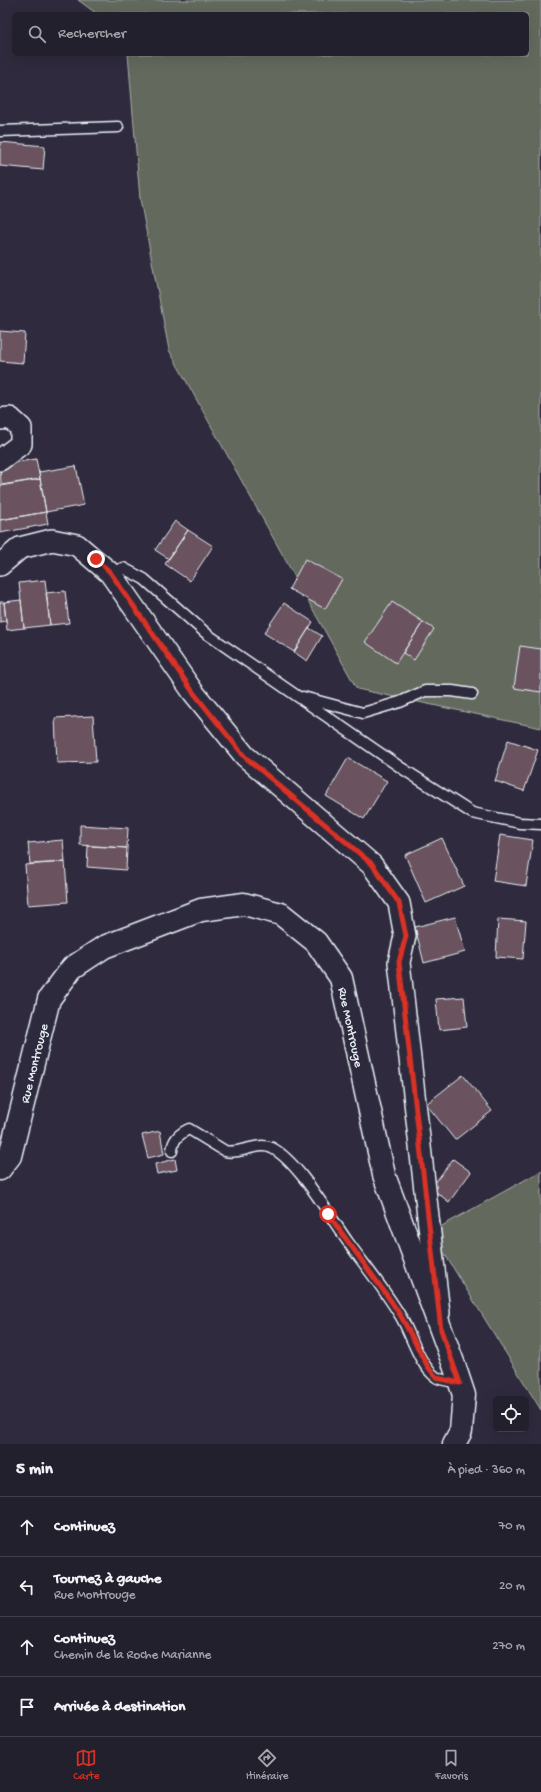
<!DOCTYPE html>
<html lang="fr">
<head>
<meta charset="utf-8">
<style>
	:root { --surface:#23202e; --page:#2f2d3a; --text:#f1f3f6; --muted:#a3a3aa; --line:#403e4a; --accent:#d93025 }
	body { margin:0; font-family:"Gochi Hand",sans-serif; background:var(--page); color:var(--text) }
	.controls { position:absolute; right:12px; bottom:12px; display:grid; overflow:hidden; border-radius:6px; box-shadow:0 4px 16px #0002 }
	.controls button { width:36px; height:36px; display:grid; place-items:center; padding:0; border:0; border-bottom:1px solid var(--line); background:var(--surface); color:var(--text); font:20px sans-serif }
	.stop { position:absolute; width:12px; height:12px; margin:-9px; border:3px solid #d93025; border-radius:50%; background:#fff }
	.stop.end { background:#d93025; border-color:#fff; box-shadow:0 1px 4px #0008 }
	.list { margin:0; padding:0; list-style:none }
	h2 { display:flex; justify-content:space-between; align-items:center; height:52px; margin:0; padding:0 16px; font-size:17px }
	h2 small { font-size:13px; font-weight:400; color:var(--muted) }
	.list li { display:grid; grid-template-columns:26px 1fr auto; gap:12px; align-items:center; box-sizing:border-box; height:60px; padding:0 16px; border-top:1px solid var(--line) }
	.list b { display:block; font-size:15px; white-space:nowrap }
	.list p { margin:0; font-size:13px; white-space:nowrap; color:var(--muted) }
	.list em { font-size:13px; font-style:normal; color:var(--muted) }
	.icon { flex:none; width:22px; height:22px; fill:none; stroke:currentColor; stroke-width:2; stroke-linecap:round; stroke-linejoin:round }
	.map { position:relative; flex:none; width:541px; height:1444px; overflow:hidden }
	.search { position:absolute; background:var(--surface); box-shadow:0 4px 16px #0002; left:12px; right:12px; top:12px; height:44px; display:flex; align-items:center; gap:10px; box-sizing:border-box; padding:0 14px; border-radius:6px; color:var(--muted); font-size:15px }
	.sheet { height:292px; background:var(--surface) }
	nav { display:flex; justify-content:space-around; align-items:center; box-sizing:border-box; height:56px; border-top:1px solid var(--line); background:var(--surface); font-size:11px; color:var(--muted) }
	nav a { display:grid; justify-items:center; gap:2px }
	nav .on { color:var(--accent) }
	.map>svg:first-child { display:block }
	.green { fill:#646a5d; stroke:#a6aeaa }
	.building { fill:#6b535f; stroke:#e8f1f8 }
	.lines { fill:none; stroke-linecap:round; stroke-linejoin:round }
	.lane-casing { stroke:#e8f1f8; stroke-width:13 }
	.street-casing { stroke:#e8f1f8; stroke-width:24 }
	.primary-casing { stroke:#e8f1f8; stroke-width:25 }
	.lane { stroke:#2f2a3d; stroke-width:10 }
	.street { stroke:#2f2a3d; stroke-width:21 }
	.primary { stroke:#2f2a3d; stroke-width:22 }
	.route { stroke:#d93025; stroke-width:5 }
	.labels { text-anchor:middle; stroke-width:3; stroke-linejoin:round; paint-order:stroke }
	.street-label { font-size:13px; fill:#e8f1f8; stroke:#2f2a3d }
</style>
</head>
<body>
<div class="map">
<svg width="541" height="1444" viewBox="0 0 541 1444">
	<rect width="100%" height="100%" fill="#2f2a3d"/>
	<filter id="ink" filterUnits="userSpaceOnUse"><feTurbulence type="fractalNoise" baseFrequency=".025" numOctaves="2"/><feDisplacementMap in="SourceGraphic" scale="8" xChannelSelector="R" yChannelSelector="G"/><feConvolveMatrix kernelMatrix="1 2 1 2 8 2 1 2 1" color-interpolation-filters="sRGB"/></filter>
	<g filter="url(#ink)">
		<path class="green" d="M78 0H541V728L357 689 169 350 140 199 128 54H527V14H97Z
			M541 1171V1410L431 1232Z"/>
		<path class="building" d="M0 142 45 146 43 170 0 166Z
			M0 331 25 333 23 363 0 361Z
			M36 459 40 479 1 485 0 465Z
			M76 466 84 505 46 512 39 472Z
			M40 479 46 512 0 520V486Z
			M46 512 48 524 0 533V520Z
			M175 521 188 530 169 559 155 550Z
			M188 530 213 546 190 581 165 564Z
			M305 559 342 579 325 609 289 589Z
			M45 580 50 625 24 628 19 583Z
			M65 591 69 623 50 625 46 593Z
			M21 600 24 628 7 630 4 602Z
			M0 602H4L6 621 0 622Z
			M392 602 423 622 396 663 365 642Z
			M284 603 313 622 294 652 264 633Z
			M423 622 434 629 414 660 403 653Z
			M309 628 322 636 307 661 294 652Z
			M520 646 541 649V692L514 688Z
			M93 716 96 762 57 763 55 718Z
			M508 740 538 750 524 791 495 781Z
			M348 758 387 781 364 819 326 796Z
			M80 825 128 828 127 848 80 845Z
			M500 835 533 840 526 886 493 881Z
			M442 838 464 886 426 903 405 855Z
			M63 840 65 862 30 864 28 843Z
			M88 846 127 848 126 870 87 867Z
			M65 862 68 902 28 905 25 865Z
			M455 917 465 952 424 963 415 927Z
			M498 919 526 921 523 959 496 957Z
			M464 997 467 1027 439 1030 436 999Z
			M463 1075 492 1111 455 1140 426 1104Z
			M160 1131 164 1154 148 1158 142 1135Z
			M175 1159 177 1170 157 1174 155 1164Z
			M453 1159 471 1172 449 1202 431 1188Z"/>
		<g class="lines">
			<defs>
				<path id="lane" d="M0 131 118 127
					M110 573 123 568 144 579 207 634 403 769 472 813 520 823 541 824
					M303 697 363 713 400 702 425 691H452L472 694
					M172 1151C173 1139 179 1134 189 1129L225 1151C240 1155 257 1141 272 1148 299 1162 330 1217 348 1242 366 1267 385 1290 401 1317 411 1334 419 1365 436 1377 441 1381 453 1381 460 1383"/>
				<path id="street" d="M0 419 10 418 21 428V444L0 460
					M0 565 20 548 52 540 77 545 110 573 193 692 245 756 372 865 399 903 405 936 399 962 439 1313"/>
				<path id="primary" d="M0 1169 10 1156 49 999 72 968 104 947 201 910 244 904 281 914 316 942 341 978 384 1175 454 1365 464 1395 461 1431 454 1444"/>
			</defs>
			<use href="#lane" class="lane-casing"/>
			<use href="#street" class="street-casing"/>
			<use href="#primary" class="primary-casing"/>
			<use href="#lane" class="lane"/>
			<use href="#street" class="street"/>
			<use href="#primary" class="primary"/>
		</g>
	</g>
	<g class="lines" filter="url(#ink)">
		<path class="route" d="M96 559 110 572 193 692 244 756 372 864 399 903 406 936 399 962 441 1330 460 1383 437 1378 428 1367 402 1318 391 1301 328 1214"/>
	</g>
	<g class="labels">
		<g class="street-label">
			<text transform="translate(352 1027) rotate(78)" y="5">Rue Montrouge</text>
			<text transform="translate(33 1063) rotate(-76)" y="5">Rue Montrouge</text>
		</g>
	</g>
</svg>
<div class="controls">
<button><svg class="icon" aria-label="locate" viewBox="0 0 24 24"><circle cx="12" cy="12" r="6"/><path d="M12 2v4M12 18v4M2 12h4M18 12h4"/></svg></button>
</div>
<div class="stop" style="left:328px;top:1214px"></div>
<div class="stop end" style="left:96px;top:559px"></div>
<div class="search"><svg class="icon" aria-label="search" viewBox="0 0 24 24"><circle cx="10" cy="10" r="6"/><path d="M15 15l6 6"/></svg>Rechercher</div>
</div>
<section class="sheet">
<h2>5 min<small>À pied · 360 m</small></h2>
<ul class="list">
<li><svg class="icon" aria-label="ahead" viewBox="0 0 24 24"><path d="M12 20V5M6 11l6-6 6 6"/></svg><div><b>Continuez</b></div><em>70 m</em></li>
<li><svg class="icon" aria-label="left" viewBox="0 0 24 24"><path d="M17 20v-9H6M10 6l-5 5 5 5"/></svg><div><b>Tournez à gauche</b><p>Rue Montrouge</p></div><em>20 m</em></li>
<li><svg class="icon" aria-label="ahead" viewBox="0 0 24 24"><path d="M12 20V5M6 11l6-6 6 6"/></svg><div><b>Continuez</b><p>Chemin de la Roche Marianne</p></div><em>270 m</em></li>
<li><svg class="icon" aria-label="arrive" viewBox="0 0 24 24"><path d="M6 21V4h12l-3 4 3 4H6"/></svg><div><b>Arrivée à destination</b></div></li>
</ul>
</section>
<nav>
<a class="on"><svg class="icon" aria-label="map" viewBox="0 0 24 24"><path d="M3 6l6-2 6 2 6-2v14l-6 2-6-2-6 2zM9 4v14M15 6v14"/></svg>Carte</a>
<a><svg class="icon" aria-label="directions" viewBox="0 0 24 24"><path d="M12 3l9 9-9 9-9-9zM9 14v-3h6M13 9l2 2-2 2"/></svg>Itinéraire</a>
<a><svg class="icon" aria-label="saved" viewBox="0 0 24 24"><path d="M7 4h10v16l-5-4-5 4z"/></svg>Favoris</a>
</nav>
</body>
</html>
